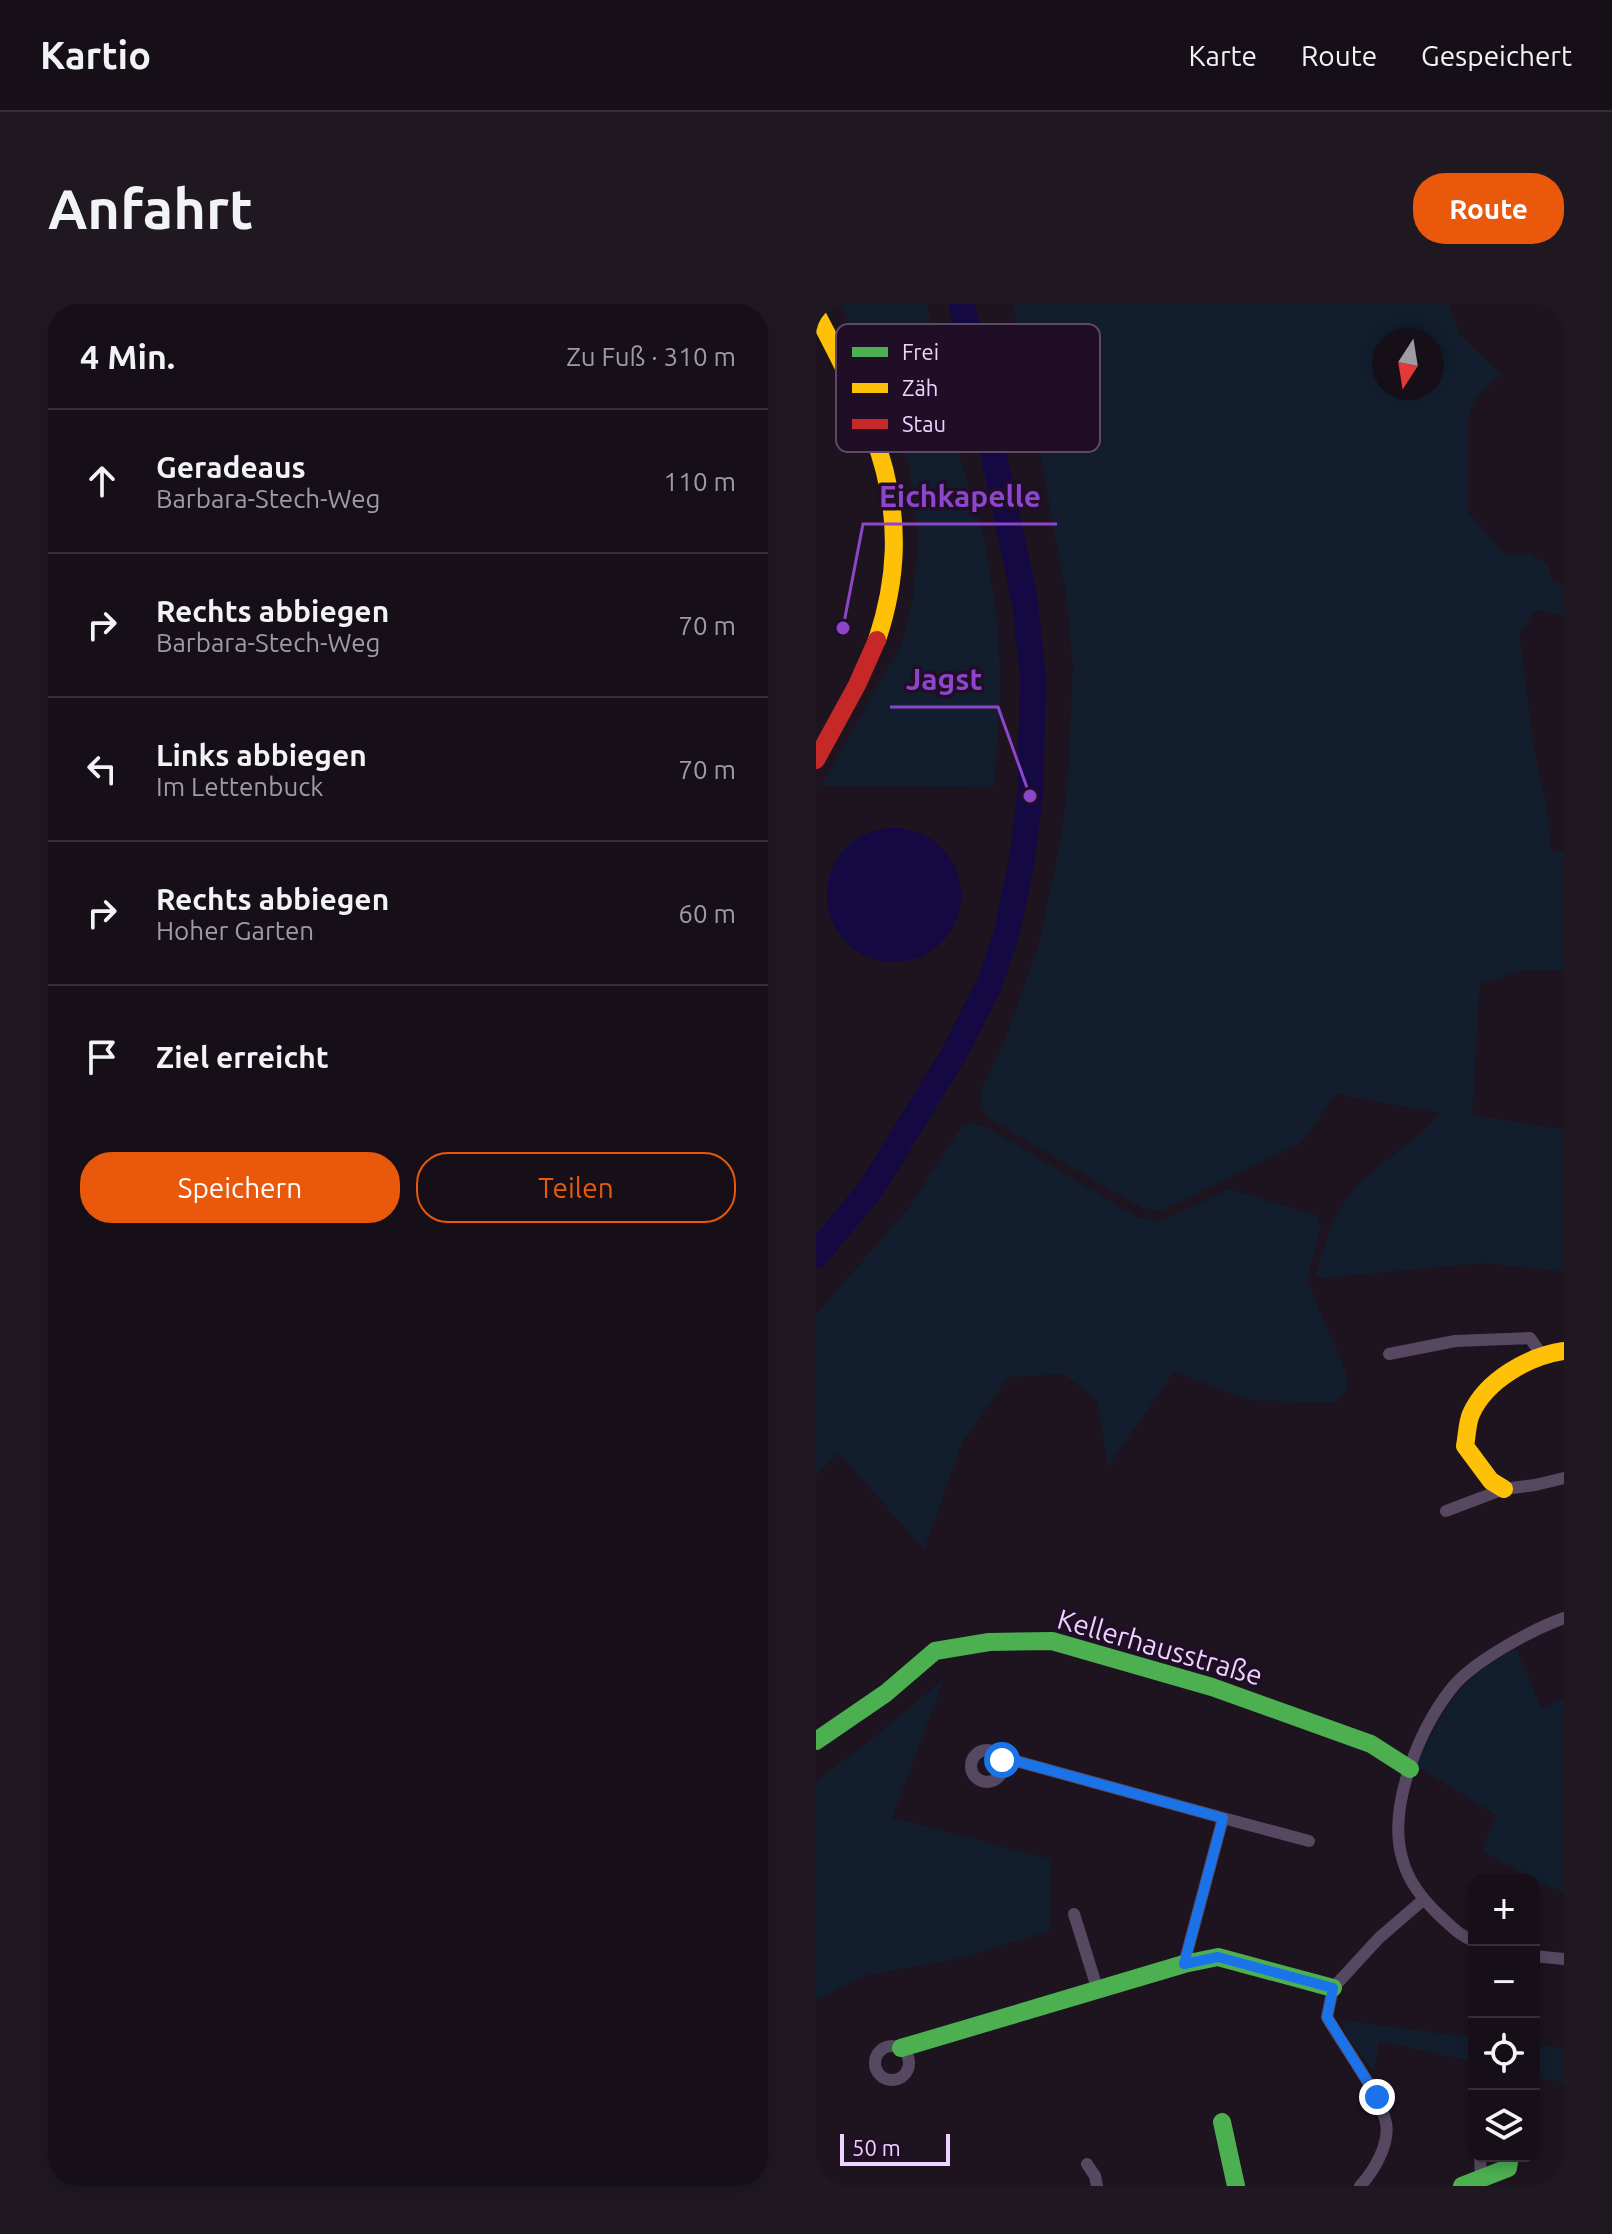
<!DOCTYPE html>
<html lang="de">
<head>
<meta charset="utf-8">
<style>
	:root { --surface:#160f18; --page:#1f1821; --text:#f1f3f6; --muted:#9e9ca2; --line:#352f37; --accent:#ea580c }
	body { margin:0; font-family:Ubuntu,sans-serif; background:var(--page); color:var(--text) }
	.controls { position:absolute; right:24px; bottom:24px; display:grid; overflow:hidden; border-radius:16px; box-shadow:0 4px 12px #0003 }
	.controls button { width:72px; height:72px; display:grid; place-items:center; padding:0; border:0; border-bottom:2px solid var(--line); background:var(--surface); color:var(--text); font:40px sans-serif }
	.compass { position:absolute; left:556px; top:24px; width:72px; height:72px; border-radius:50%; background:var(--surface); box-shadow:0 4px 12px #0003; rotate:192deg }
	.scale { position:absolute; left:24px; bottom:20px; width:110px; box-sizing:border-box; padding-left:8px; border:4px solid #f0d2ff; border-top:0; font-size:22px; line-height:28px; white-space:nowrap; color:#f0d2ff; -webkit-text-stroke:6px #1f0e26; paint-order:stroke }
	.stop { position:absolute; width:24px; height:24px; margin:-18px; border:6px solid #1a73e8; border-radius:50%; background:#fff }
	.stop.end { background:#1a73e8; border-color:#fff; box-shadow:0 2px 8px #0008 }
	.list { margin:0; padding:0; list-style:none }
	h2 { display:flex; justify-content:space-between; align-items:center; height:104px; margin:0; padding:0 32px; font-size:34px }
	h2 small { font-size:26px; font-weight:400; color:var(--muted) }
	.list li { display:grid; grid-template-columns:52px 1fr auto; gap:24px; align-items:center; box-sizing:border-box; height:144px; padding:0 32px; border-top:2px solid var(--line) }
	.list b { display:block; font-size:30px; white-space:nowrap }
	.list p { margin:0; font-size:26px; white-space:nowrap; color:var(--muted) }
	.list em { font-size:26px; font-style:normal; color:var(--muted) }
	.actions { display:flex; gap:16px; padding:24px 32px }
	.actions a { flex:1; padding:18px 0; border:2px solid var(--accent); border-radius:32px; text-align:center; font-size:28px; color:var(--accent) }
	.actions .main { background:var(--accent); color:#fff }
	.icon { flex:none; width:44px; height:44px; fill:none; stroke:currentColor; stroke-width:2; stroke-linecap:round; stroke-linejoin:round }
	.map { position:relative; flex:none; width:748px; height:1882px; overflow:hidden; border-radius:32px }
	header { display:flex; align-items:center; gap:48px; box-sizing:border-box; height:112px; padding:0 40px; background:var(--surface); border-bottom:2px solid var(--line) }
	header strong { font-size:38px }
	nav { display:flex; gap:44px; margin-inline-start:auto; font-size:28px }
	.intro { display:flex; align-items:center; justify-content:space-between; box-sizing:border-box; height:192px; padding:0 48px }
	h1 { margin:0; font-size:56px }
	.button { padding:20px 36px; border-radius:32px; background:var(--accent); color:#fff; font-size:28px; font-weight:700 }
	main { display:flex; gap:48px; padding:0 48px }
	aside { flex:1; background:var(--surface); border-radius:32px; box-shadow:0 4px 12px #0003 }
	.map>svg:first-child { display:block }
	.green { fill:#121e2e; fill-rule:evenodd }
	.water { fill:#140942 }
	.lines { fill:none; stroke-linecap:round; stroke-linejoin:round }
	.river { stroke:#140942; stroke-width:26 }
	.street { stroke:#574861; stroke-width:12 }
	.fast { stroke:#4caf50; stroke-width:18 }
	.slow { stroke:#ffc107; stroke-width:18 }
	.jam { stroke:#c62828; stroke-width:18 }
	.route { stroke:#1a73e8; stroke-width:10 }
	.labels { text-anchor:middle; stroke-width:7; stroke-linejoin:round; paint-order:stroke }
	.street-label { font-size:28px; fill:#f0d2ff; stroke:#1f0e26 }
	.key { fill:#1f0e26; stroke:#5e4967; stroke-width:2 }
	.key-label { font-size:22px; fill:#f0d2ff }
	.leader { fill:none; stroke:#8d45c9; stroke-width:3 }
	.callout-dot { fill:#8d45c9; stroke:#1f0e26; stroke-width:3 }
	.callout-label { font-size:30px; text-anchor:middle; font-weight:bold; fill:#8d45c9; stroke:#1f0e26; stroke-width:7; stroke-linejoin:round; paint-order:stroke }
</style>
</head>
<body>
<header>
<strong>Kartio</strong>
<nav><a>Karte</a><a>Route</a><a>Gespeichert</a></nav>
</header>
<div class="intro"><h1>Anfahrt</h1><a class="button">Route</a></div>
<main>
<aside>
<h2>4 Min.<small>Zu Fuß · 310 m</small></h2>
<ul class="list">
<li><svg class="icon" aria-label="ahead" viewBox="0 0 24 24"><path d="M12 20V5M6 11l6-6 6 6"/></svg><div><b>Geradeaus</b><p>Barbara-Stech-Weg</p></div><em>110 m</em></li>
<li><svg class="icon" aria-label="right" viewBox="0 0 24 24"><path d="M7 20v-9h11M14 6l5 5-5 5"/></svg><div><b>Rechts abbiegen</b><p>Barbara-Stech-Weg</p></div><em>70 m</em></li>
<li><svg class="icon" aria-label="left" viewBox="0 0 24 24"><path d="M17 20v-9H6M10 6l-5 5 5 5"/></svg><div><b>Links abbiegen</b><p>Im Lettenbuck</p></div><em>70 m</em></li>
<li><svg class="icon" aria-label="right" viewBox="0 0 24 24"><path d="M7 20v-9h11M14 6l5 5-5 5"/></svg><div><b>Rechts abbiegen</b><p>Hoher Garten</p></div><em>60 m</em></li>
<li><svg class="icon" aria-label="arrive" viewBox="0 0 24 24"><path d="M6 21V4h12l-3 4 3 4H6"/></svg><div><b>Ziel erreicht</b></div></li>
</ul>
<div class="actions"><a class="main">Speichern</a><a>Teilen</a></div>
</aside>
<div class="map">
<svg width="748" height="1882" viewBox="0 0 748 1882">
	<rect width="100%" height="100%" fill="#1d1420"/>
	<path class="green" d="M25 0H111L130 105 170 243 183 331 184 402 178 483 5 482 86 339 96 301 103 235 93 159 63 77Z
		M197 0H632L644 31 685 70 662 91 652 112V208L687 249H714L731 260 736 277 748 282V311L720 306 703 330 718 445 729 495 736 548H748V666H708L664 680 656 811 748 826V968L668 959 506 974 500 971C507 948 513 923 526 902 549 864 597 843 624 809L520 790 485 839 345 907 326 904 174 815 165 803V787L188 739 224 637 244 540 252 478 257 363 251 296ZM568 36H616V84H568Z
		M154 819 170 823 323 914 345 917 413 885 501 912 505 922 491 976 531 1071V1084L519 1099 434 1096 358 1068 292 1162 281 1096 248 1070 192 1073 147 1137 108 1245 23 1149 0 1170V1011L95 901 143 826Z
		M700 1344 726 1405 748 1394V1588L722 1578 666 1546 681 1511 600 1462C615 1430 631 1396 658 1372 670 1361 686 1353 700 1344Z
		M128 1375 76 1514 235 1555 233 1627 145 1654 47 1672 0 1696V1477L54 1437Z
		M525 1716 658 1734V1758L564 1737 557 1767 532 1734Z
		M718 1741 748 1744V1779L718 1772Z"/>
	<path class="water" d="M11 591a67 67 0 1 1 134 0a67 67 0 1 1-134 0Z"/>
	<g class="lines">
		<path class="river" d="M0 951 55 885 139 748 174 679 192 624 206 556 214 492 217 375 209 298 146 0"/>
		<path class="street" d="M573 1050 639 1037 714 1034 725 1050
			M630 1207 688 1185 719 1181 748 1174
			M155 1462a16 16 0 1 1 32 0a16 16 0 1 1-32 0Z
			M182 1452 407 1514 368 1660
			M407 1514 493 1537
			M258 1610 282 1687
			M658 1637C644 1632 635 1622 624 1612 608 1597 593 1579 587 1557 570 1505 603 1426 635 1385 656 1358 715 1326 748 1314
			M718 1652 748 1655
			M59 1759a17 17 0 1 1 34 0a17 17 0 1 1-34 0Z
			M664 1852 665 1874
			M271 1860 279 1872 281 1882
			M544 1882C558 1867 574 1840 570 1819 564 1789 527 1742 511 1713L517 1684 563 1634 607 1596"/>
		<path class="fast" d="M0 1437 70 1389 119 1347 173 1338 236 1337 396 1383 555 1440 594 1465
			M85 1744 368 1660 402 1653 517 1684
			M406 1818 420 1882
			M646 1882 692 1864 694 1852"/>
		<path class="slow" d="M0 9C58 120 104 207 61 336
			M688 1185 675 1177 649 1142C651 1132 651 1119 655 1110 670 1076 713 1052 748 1047"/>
		<path class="jam" d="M0 456 41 381 61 336"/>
	</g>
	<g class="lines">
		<path class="route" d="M186 1456 182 1452 407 1514 368 1660 402 1653 517 1684 511 1713 561 1793"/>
	</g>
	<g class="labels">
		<g class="street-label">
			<text transform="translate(344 1343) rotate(16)" y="10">Kellerhausstraße</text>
		</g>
	</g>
	<rect x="20" y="20" width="264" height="128" rx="12" class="key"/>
	<rect x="36" y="43" width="36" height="10" fill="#4caf50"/>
	<rect x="36" y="79" width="36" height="10" fill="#ffc107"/>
	<rect x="36" y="115" width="36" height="10" fill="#c62828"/>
	<g class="key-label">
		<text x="86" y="56">Frei</text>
		<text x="86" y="92">Zäh</text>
		<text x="86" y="128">Stau</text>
	</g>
	<path class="leader" d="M27 324L47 220H241M214 492L182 403H74"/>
	<g class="callout-dot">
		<circle cx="27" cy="324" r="8"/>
		<circle cx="214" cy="492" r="8"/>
	</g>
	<g class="callout-label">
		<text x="144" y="203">Eichkapelle</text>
		<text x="128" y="386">Jagst</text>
	</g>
</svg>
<div class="controls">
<button>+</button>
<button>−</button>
<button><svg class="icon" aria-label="locate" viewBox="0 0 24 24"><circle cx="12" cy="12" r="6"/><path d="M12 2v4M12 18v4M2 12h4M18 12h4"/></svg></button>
<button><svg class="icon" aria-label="layers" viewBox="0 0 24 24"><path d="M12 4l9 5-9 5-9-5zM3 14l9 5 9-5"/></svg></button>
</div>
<svg class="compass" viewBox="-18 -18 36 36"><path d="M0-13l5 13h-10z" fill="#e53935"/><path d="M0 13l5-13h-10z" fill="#9e9ca2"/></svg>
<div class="scale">50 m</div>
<div class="stop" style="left:186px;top:1456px"></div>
<div class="stop end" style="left:561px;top:1793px"></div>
</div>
</main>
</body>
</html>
